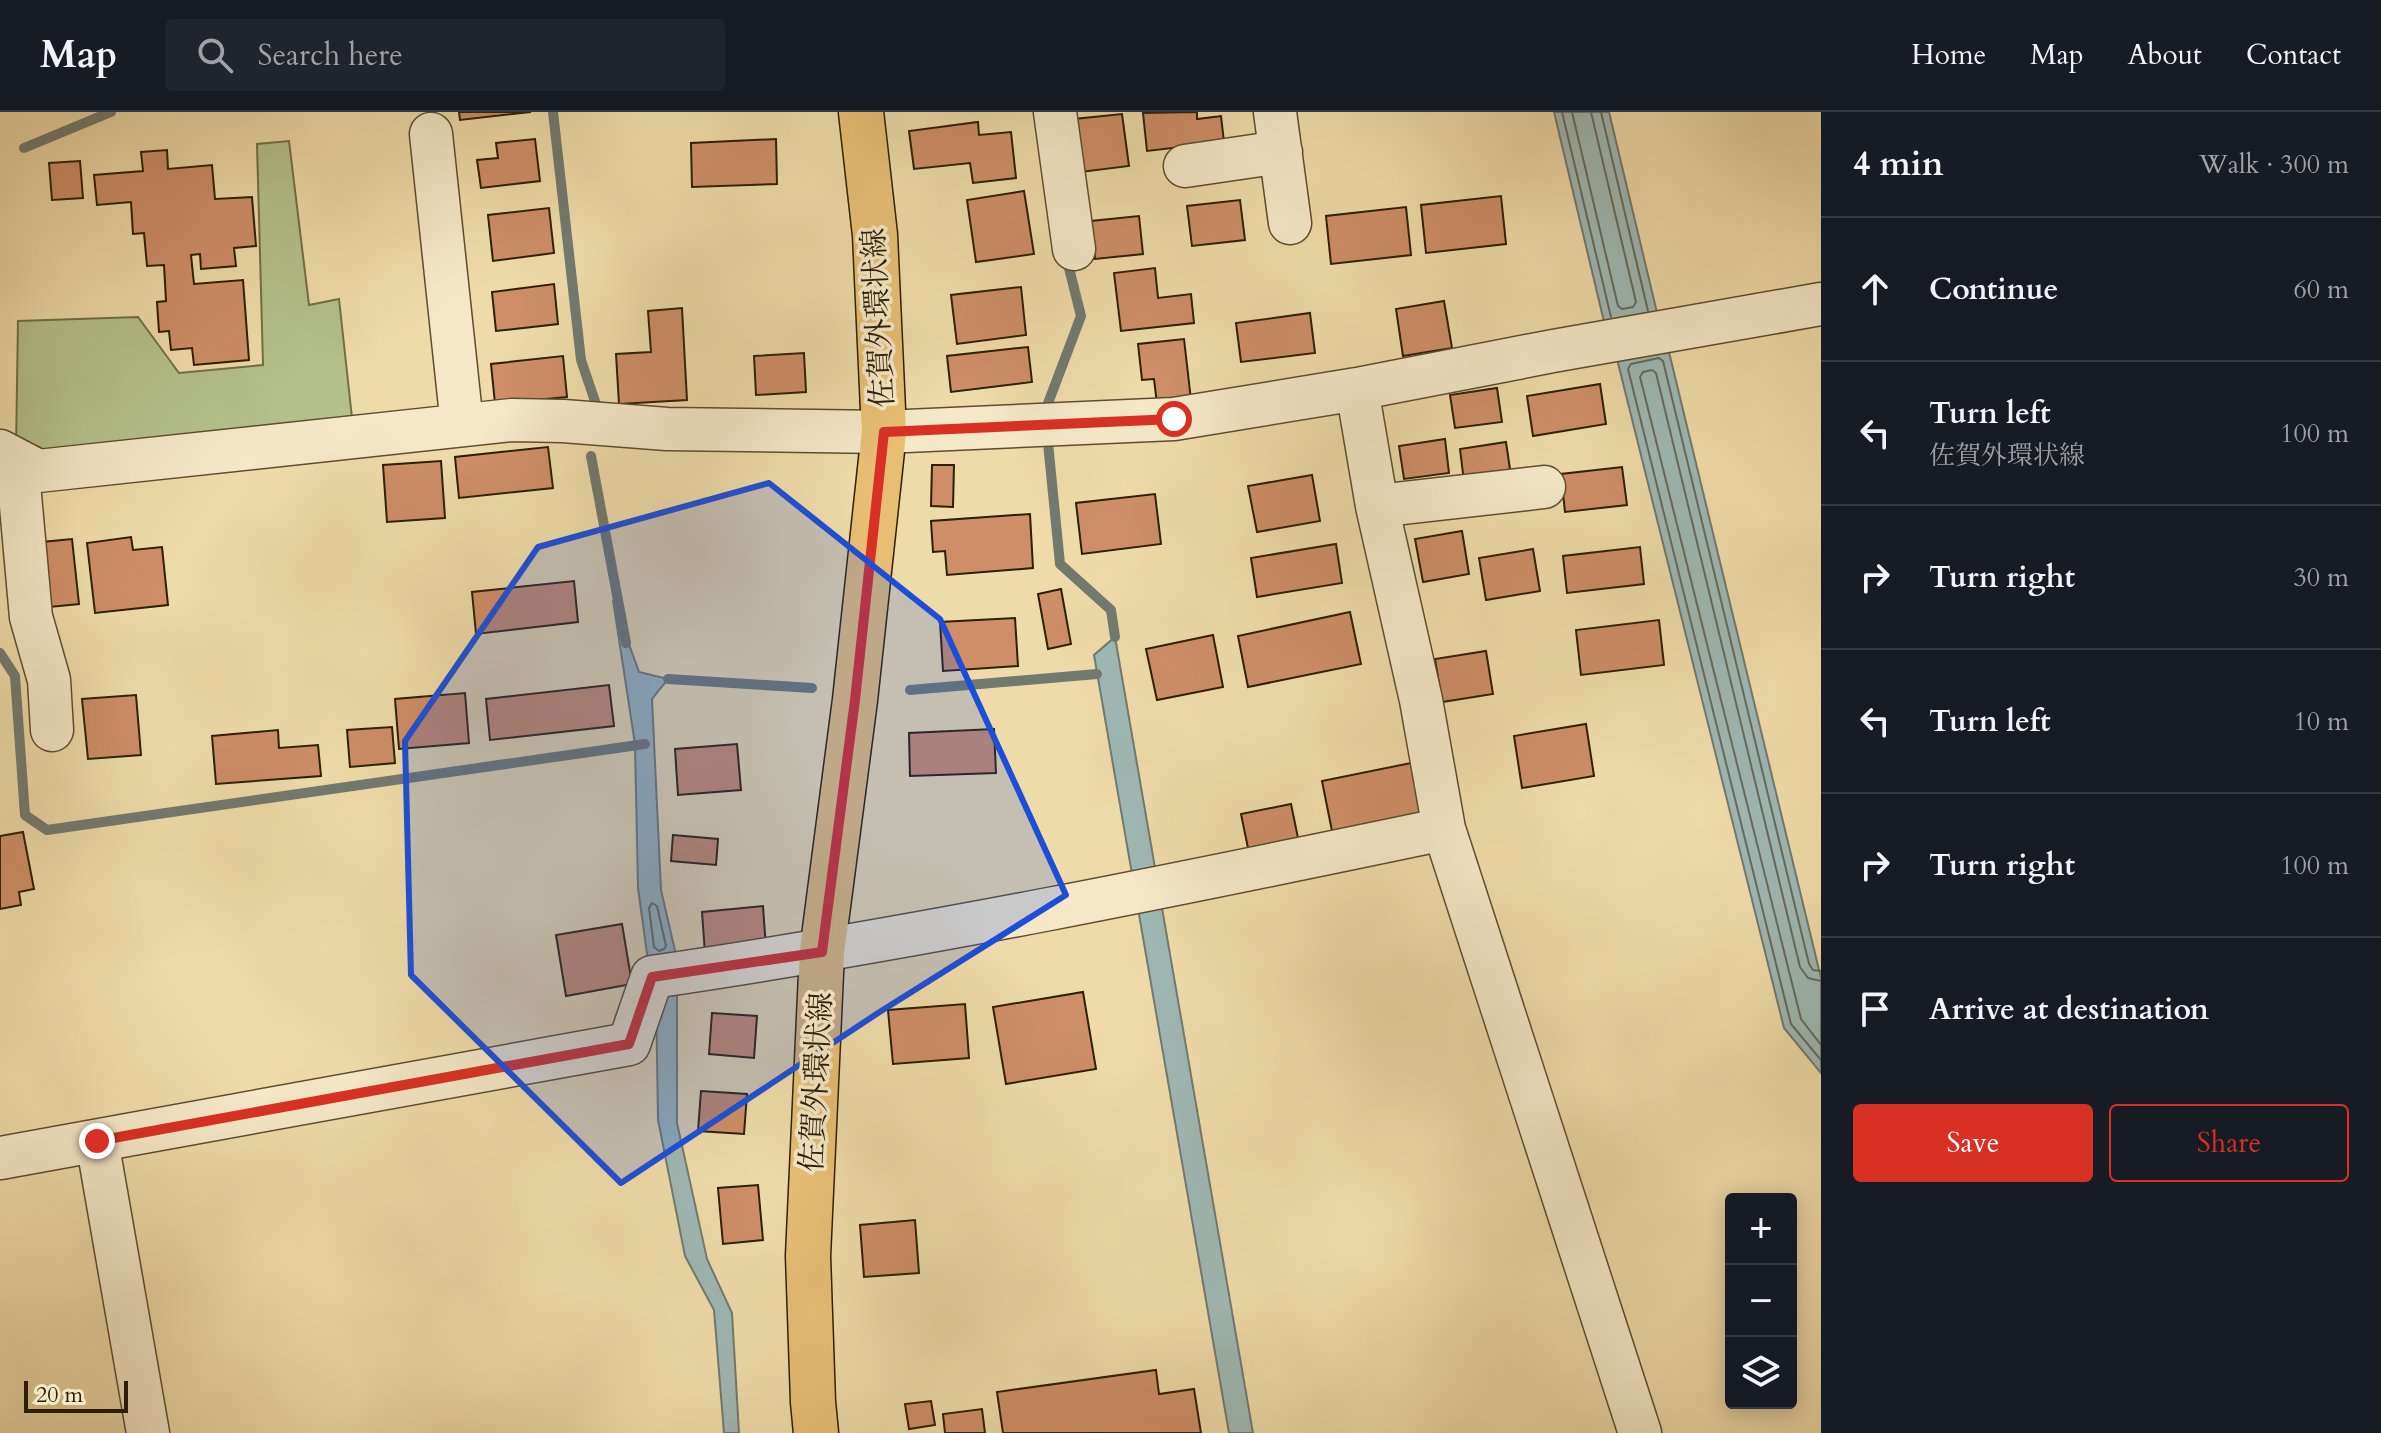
<!DOCTYPE html>
<html lang="en">
<head>
<meta charset="utf-8">
<style>
	:root { --surface:#171b24; --page:#20242c; --text:#f1f3f6; --muted:#9ea1a6; --line:#363941; --accent:#d93025 }
	body { margin:0; font-family:Cardo,"Noto Serif JP",serif; background:var(--page); color:var(--text) }
	.controls { position:absolute; right:24px; bottom:24px; display:grid; overflow:hidden; border-radius:8px; box-shadow:0 4px 20px #0003 }
	.controls button { width:72px; height:72px; display:grid; place-items:center; padding:0; border:0; border-bottom:2px solid var(--line); background:var(--surface); color:var(--text); font:40px sans-serif }
	.scale { position:absolute; left:24px; bottom:20px; width:104px; box-sizing:border-box; padding-left:8px; border:4px solid #2e1e06; border-top:0; font-size:22px; line-height:28px; white-space:nowrap; color:#2e1e06; -webkit-text-stroke:6px #f4e8c7; paint-order:stroke }
	.stop { position:absolute; width:24px; height:24px; margin:-18px; border:6px solid #d93025; border-radius:50%; background:#fff }
	.stop.end { background:#d93025; border-color:#fff; box-shadow:0 2px 8px #0008 }
	.list { margin:0; padding:0; list-style:none }
	h2 { display:flex; justify-content:space-between; align-items:center; height:104px; margin:0; padding:0 32px; font-size:34px }
	h2 small { font-size:26px; font-weight:400; color:var(--muted) }
	.list li { display:grid; grid-template-columns:52px 1fr auto; gap:24px; align-items:center; box-sizing:border-box; height:144px; padding:0 32px; border-top:2px solid var(--line) }
	.list b { display:block; font-size:30px; white-space:nowrap }
	.list p { margin:0; font-size:26px; white-space:nowrap; color:var(--muted) }
	.list em { font-size:26px; font-style:normal; color:var(--muted) }
	.actions { display:flex; gap:16px; padding:24px 32px }
	.actions a { flex:1; padding:18px 0; border:2px solid var(--accent); border-radius:8px; text-align:center; font-size:28px; color:var(--accent) }
	.actions .main { background:var(--accent); color:#fff }
	.icon { flex:none; width:44px; height:44px; fill:none; stroke:currentColor; stroke-width:2; stroke-linecap:round; stroke-linejoin:round }
	.map { position:relative; flex:none; width:1821px; height:1321px; overflow:hidden }
	header { display:flex; align-items:center; gap:48px; box-sizing:border-box; height:112px; padding:0 40px; background:var(--surface); border-bottom:2px solid var(--line) }
	header strong { font-size:38px }
	nav { display:flex; gap:44px; margin-inline-start:auto; font-size:28px }
	.search { width:560px; height:72px; background:var(--page); display:flex; align-items:center; gap:20px; box-sizing:border-box; padding:0 28px; border-radius:8px; color:var(--muted); font-size:30px }
	main { display:flex }
	aside { flex:1; background:var(--surface) }
	.map>svg:first-child { display:block }
	.green { fill:#b4c18b; stroke:#717048; stroke-width:2 }
	.water { fill:#9fb8b4; stroke:#727a6e; stroke-width:2 }
	.lines { fill:none; stroke-linecap:round; stroke-linejoin:round }
	.shore { stroke:#666b5d; stroke-width:2 }
	.stream { stroke:#727a6e; stroke-width:10 }
	.building { fill:#cd8e68; stroke:#2e1e06; stroke-width:2 }
	.minor-casing { stroke:#5e4d2f; stroke-width:45 }
	.major-casing { stroke:#2e1e06; stroke-width:47 }
	.minor { stroke:#f4e8c7; stroke-width:42 }
	.major { stroke:#e7be74; stroke-width:44 }
	.route { stroke:#d93025; stroke-width:10 }
	.marked { fill:#1d4ed8; fill-opacity:0.2; stroke:#1d4ed8; stroke-width:6; stroke-linejoin:round }
	.labels { text-anchor:middle; stroke-width:7; stroke-linejoin:round; paint-order:stroke }
	.street-label { font-size:30px; fill:#2e1e06; stroke:#f4e8c7 }
</style>
</head>
<body>
<header>
<strong>Map</strong>
<div class="search"><svg class="icon" aria-label="search" viewBox="0 0 24 24"><circle cx="10" cy="10" r="6"/><path d="M15 15l6 6"/></svg>Search here</div>
<nav><a>Home</a><a>Map</a><a>About</a><a>Contact</a></nav>
</header>
<main>
<div class="map">
<svg width="1821" height="1321" viewBox="0 0 1821 1321">
	<rect width="100%" height="100%" fill="#eedba9"/>
	<filter id="stains"><feTurbulence type="fractalNoise" baseFrequency=".0025" numOctaves="4"/><feColorMatrix values="0 0 0 0 .2 0 0 0 0 .09 0 0 0 0 .02 0 0 0 .5 -.17"/></filter>
	<radialGradient id="worn" r=".72"><stop offset=".6" stop-color="#630" stop-opacity="0"/><stop offset="1" stop-color="#630" stop-opacity=".3"/></radialGradient>
	<path class="green" d="M289 29 309 193 339 187 352 306 34 347 16 337 18 209 138 205 179 261 263 253 257 32Z"/>
	<path class="water" d="M1554 0H1609L1659 209 1606 218Z
		M1668 236 1821 866V961L1784 916 1617 247Z
		M613 488 639 560 668 567 652 587 661 778 676 843 648 849 638 776 635 632Z
		M1115 525 1253 1321H1229L1094 543Z
		M656 882H677V1011L707 1147 732 1201 739 1321H724L714 1198 685 1144 658 1008Z"/>
	<g class="lines">
		<path class="shore" d="M1562 0 1611 205
			M1572 0 1618 194 1622 197 1633 195 1636 190 1591 0
			M1601 0 1648 199
			M652 791 657 794 666 834 664 837 659 839 654 835 649 796Z
			M1821 859 1813 858 1809 852 1663 249 1659 246 1631 252 1628 257 1791 912 1821 948
			M1821 869 1808 866 1800 855 1656 261 1652 258 1643 260 1640 265 1801 907 1821 933"/>
		<path class="stream" d="M553 0 581 248 599 301
			M24 36 111 0
			M1047 294 1081 204 1066 144
			M1048 331 1060 452 1111 498 1115 525
			M591 344 626 531
			M0 541 15 564 25 703 47 718 645 632
			M668 567 812 576
			M910 578 1097 562"/>
	</g>
	<path class="building" d="M459 0H531L460 8Z
		M1197 0V7L1221 4 1224 30 1147 39 1143 1Z
		M1122 2 1129 54 1081 60 1074 7Z
		M978 10 979 23 1011 20 1016 66 973 71 970 51 914 57 909 19Z
		M535 27 540 69 481 76 477 48 498 46 496 31Z
		M776 27 777 72 692 75 691 31Z
		M167 38 168 57 212 53 215 87 252 85 256 134 234 136 236 154 201 157 200 142 191 143 194 172 243 168 249 248 194 253 192 236 171 238 169 219 159 220 157 190 166 189 164 153 147 154 144 121 133 122 131 90 97 93 94 63 143 59 141 40Z
		M80 49 83 86 52 88 49 51Z
		M1024 79 1034 142 976 150 967 88Z
		M1501 84 1506 132 1426 141 1421 93Z
		M1240 88 1245 128 1192 134 1187 94Z
		M1406 95 1411 143 1331 152 1326 104Z
		M549 96 554 141 493 149 488 103Z
		M1139 104 1143 142 1095 147 1091 109Z
		M1155 156 1158 186 1191 182 1194 211 1121 219 1114 161Z
		M554 172 558 212 496 219 492 180Z
		M1021 175 1026 223 957 232 951 183Z
		M1444 189 1452 236 1403 244 1396 197Z
		M682 196 687 288 619 292 616 242 651 240 648 199Z
		M1310 201 1315 241 1241 250 1236 211Z
		M1184 227 1191 288 1157 292 1154 267 1142 268 1138 232Z
		M1028 235 1032 270 951 280 947 244Z
		M804 241 806 280 756 283 754 244Z
		M563 244 567 285 495 292 491 252Z
		M1600 272 1606 312 1533 324 1527 284Z
		M1497 276 1502 310 1455 316 1450 283Z
		M1445 327 1449 361 1404 367 1399 334Z
		M1506 330 1511 364 1464 370 1460 337Z
		M548 335 553 376 459 386 455 345Z
		M441 349 445 406 387 410 383 353Z
		M932 353H954L953 395 931 394Z
		M1622 355 1627 393 1565 400 1561 362Z
		M1312 363 1320 409 1257 420 1248 374Z
		M1155 382 1161 432 1082 442 1076 391Z
		M1030 402 1033 456 947 463 945 439 933 440 931 409Z
		M1462 419 1469 462 1423 470 1415 427Z
		M131 425 133 438 162 435 168 493 95 501 87 431Z
		M72 427 79 492 50 495 42 430Z
		M1336 432 1342 471 1257 485 1251 446Z
		M1640 435 1644 472 1567 481 1563 444Z
		M1533 437 1540 479 1486 488 1479 446Z
		M574 469 578 510 476 522 472 480Z
		M1061 477 1071 532 1048 537 1038 482Z
		M1350 500 1361 552 1248 575 1238 524Z
		M1015 506 1018 554 943 559 940 510Z
		M1659 508 1664 553 1581 563 1576 518Z
		M1213 523 1223 575 1157 588 1146 537Z
		M1486 539 1493 582 1442 590 1435 547Z
		M609 573 614 614 490 628 486 587Z
		M465 581 469 631 399 637 395 587Z
		M136 583 141 643 88 647 82 587Z
		M1586 612 1594 664 1522 676 1514 624Z
		M392 615 395 651 350 655 347 618Z
		M994 617 996 661 910 664 909 621Z
		M278 618 279 636 318 633 321 664 216 672 212 624Z
		M737 632 741 678 678 683 675 637Z
		M1411 651 1422 701 1332 719 1322 669Z
		M1291 692 1298 726 1248 736 1241 702Z
		M23 720 34 777 19 780 21 793 0 797V724Z
		M673 723 718 727 716 753 671 749Z
		M763 794 766 837 705 842 702 800Z
		M622 812 632 872 566 884 556 823Z
		M1083 880 1096 957 1006 972 993 895Z
		M965 892 969 946 893 952 888 898Z
		M712 901 757 904 754 946 709 942Z
		M701 979 747 982 744 1022 698 1019Z
		M758 1073 763 1128 723 1132 718 1076Z
		M915 1108 919 1161 864 1165 860 1113Z
		M1156 1258 1159 1282 1194 1277 1201 1321H1003L997 1280Z
		M931 1289 935 1313 909 1317 905 1292Z
		M982 1297 985 1321H945L943 1302Z"/>
	<g class="lines">
		<defs>
			<path id="minor" d="M1055 0 1074 137
				M1275 0 1290 111
				M431 22 462 313
				M1185 54 1281 40
				M1357 277 1377 394 1421 588 1444 717 1640 1321
				M0 339 38 359 512 308 563 309 667 317 884 320 1174 307 1357 277 1553 239 1821 192
				M20 350 19 372 31 505 49 568 52 618
				M1377 394 1544 375
				M97 1029 148 1321
				M0 1046 629 932 652 865C918 826 1181 772 1444 717"/>
			<path id="major" d="M816 1321 813 1290 808 1144 822 840 855 588 884 320 875 123 861 0"/>
		</defs>
		<use href="#minor" class="minor-casing"/>
		<use href="#major" class="major-casing"/>
		<use href="#minor" class="minor"/>
		<use href="#major" class="major"/>
	</g>
	<g class="lines">
		<path class="route" d="M97 1029 629 932 652 865 822 840 855 588 884 320 1174 307"/>
	</g>
	<path class="marked" d="M769 371 940 507 1066 783 878 901 621 1071 411 863 405 629 538 435Z"/>
	<g class="labels">
		<g class="street-label">
			<text transform="translate(878 206) rotate(-93)" y="10">佐賀外環状線</text>
			<text transform="translate(816 970) rotate(-87)" y="10">佐賀外環状線</text>
		</g>
	</g>
	<rect width="100%" height="100%" filter="url(#stains)"/>
	<rect width="100%" height="100%" fill="url(#worn)"/>
</svg>
<div class="controls">
<button>+</button>
<button>−</button>
<button><svg class="icon" aria-label="layers" viewBox="0 0 24 24"><path d="M12 4l9 5-9 5-9-5zM3 14l9 5 9-5"/></svg></button>
</div>
<div class="scale">20 m</div>
<div class="stop" style="left:1174px;top:307px"></div>
<div class="stop end" style="left:97px;top:1029px"></div>
</div>
<aside>
<h2>4 min<small>Walk · 300 m</small></h2>
<ul class="list">
<li><svg class="icon" aria-label="ahead" viewBox="0 0 24 24"><path d="M12 20V5M6 11l6-6 6 6"/></svg><div><b>Continue</b></div><em>60 m</em></li>
<li><svg class="icon" aria-label="left" viewBox="0 0 24 24"><path d="M17 20v-9H6M10 6l-5 5 5 5"/></svg><div><b>Turn left</b><p>佐賀外環状線</p></div><em>100 m</em></li>
<li><svg class="icon" aria-label="right" viewBox="0 0 24 24"><path d="M7 20v-9h11M14 6l5 5-5 5"/></svg><div><b>Turn right</b></div><em>30 m</em></li>
<li><svg class="icon" aria-label="left" viewBox="0 0 24 24"><path d="M17 20v-9H6M10 6l-5 5 5 5"/></svg><div><b>Turn left</b></div><em>10 m</em></li>
<li><svg class="icon" aria-label="right" viewBox="0 0 24 24"><path d="M7 20v-9h11M14 6l5 5-5 5"/></svg><div><b>Turn right</b></div><em>100 m</em></li>
<li><svg class="icon" aria-label="arrive" viewBox="0 0 24 24"><path d="M6 21V4h12l-3 4 3 4H6"/></svg><div><b>Arrive at destination</b></div></li>
</ul>
<div class="actions"><a class="main">Save</a><a>Share</a></div>
</aside>
</main>
</body>
</html>
